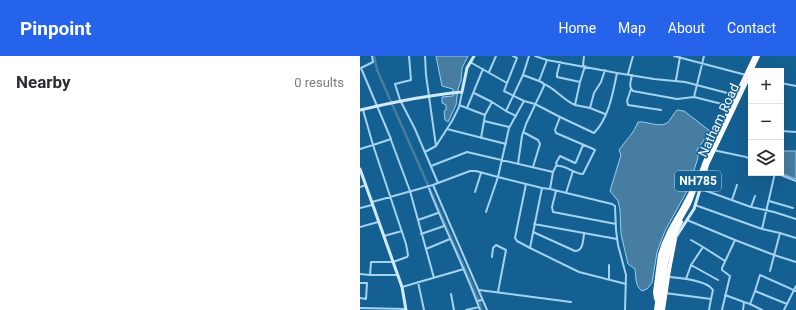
<!DOCTYPE html>
<html lang="en">
<head>
<meta charset="utf-8">
<style>
	:root { --surface:#fff; --page:#f7f7f7; --text:#2b2b33; --muted:#7c7c81; --line:#e1e1e2; --accent:#2563eb }
	body { margin:0; font-family:Roboto,sans-serif; background:var(--page); color:var(--text) }
	.controls { position:absolute; right:12px; top:12px; display:grid; overflow:hidden; border-radius:0px; box-shadow:0 4px 16px #0002 }
	.controls button { width:36px; height:36px; display:grid; place-items:center; padding:0; border:0; border-bottom:1px solid var(--line); background:var(--surface); color:var(--text); font:20px sans-serif }
	.list { margin:0; padding:0; list-style:none }
	h2 { display:flex; justify-content:space-between; align-items:center; height:52px; margin:0; padding:0 16px; font-size:17px }
	h2 small { font-size:13px; font-weight:400; color:var(--muted) }
	.icon { flex:none; width:22px; height:22px; fill:none; stroke:currentColor; stroke-width:2; stroke-linecap:round; stroke-linejoin:round }
	.map { position:relative; flex:none; width:436px; height:254px; overflow:hidden }
	header { display:flex; align-items:center; gap:24px; box-sizing:border-box; height:56px; padding:0 20px; background:var(--accent); color:#fff }
	header strong { font-size:19px }
	nav { display:flex; gap:22px; margin-inline-start:auto; font-size:14px }
	main { display:flex }
	aside { flex:1; background:var(--surface) }
	.map>svg:first-child { display:block }
	.water { fill:#477da0; stroke:#95d1f4 }
	.lines { fill:none; stroke-linecap:round; stroke-linejoin:round }
	.canal { stroke:#477da0; stroke-width:2.5 }
	.street { stroke:#a3d3f1; stroke-width:2 }
	.secondary { stroke:#d1ebfc; stroke-width:3 }
	.highway { stroke:#fff; stroke-width:4 }
	.highway-bridge { stroke:#fff; stroke-width:4 }
	.labels { text-anchor:middle; stroke-width:3; stroke-linejoin:round; paint-order:stroke }
	.shield { fill:#156092; stroke:#b9cfde; stroke-width:1 }
	.shield-label { font-size:12px; font-weight:bold; fill:#fff }
	.street-label { font-size:13px; fill:#fff; stroke:#156092 }
</style>
</head>
<body>
<header>
<strong>Pinpoint</strong>
<nav><a>Home</a><a>Map</a><a>About</a><a>Contact</a></nav>
</header>
<main>
<aside>
<h2>Nearby<small>0 results</small></h2>
<ul class="list">
</ul>
</aside>
<div class="map">
<svg width="436" height="254" viewBox="0 0 436 254">
	<rect width="100%" height="100%" fill="#156092"/>
	<path class="water" d="M76 0H108L102 12 101 25 98 33 96 49 88 66 85 64 84 55 86 54V49L82 47V41L93 40V33L82 30Z
		M317 54 324 55 350 75 337 94 338 102 327 135 305 175 297 196 292 227 287 233 282 235C275 230 276 221 275 213L268 208 261 178 260 154 258 145 250 135 261 99 259 94C266 84 274 77 278 66 287 65 299 72 307 67 311 64 313 58 317 54Z
		M421 95H436V123L420 117Z"/>
	<g class="lines">
		<path class="canal" d="M14 0 17 14 119 244 122 254"/>
		<path class="street" d="M49 0 51 24 35 28 40 44 55 73 78 127 73 129 127 254
			M65 0 66 19 76 90
			M175 0 187 4
			M314 0 386 19
			M110 6 147 27 144 35 164 45 149 72 138 121 182 132
			M200 6 197 18V21L220 26 215 49 230 52 245 58
			M223 10 224 0
			M129 16 136 0
			M268 18 273 0
			M163 19 179 25
			M272 19C271 25 268 31 273 35L317 43 334 41 344 0
			M316 24 320 1
			M220 26 225 10
			M147 27 157 2 153 0
			M421 27 436 30
			M184 28C196 33 203 44 215 49
			M271 33 267 45 268 49 301 54
			M114 37 132 46
			M334 41 370 50
			M164 45 175 48 200 61
			M99 49 125 59 124 65 149 71
			M107 52 123 13
			M230 52 234 37 241 26 245 14
			M3 54 13 89 31 83 1 12 13 6 12 0
			M146 55 156 60
			M125 59 132 46 146 55 163 19 169 0
			M87 73 146 88
			M421 75 436 76
			M163 76 178 84 180 88 173 111
			M121 82 124 65
			M31 84 50 135 74 222
			M0 93 13 89 46 188 48 199 47 201 33 206H11L10 219H37
			M353 94 386 101 391 103
			M65 96 76 90 92 65 99 51 102 37
			M158 108 162 80 166 68 184 30 183 27 179 25 187 4 257 17
			M197 109 196 107 200 100 215 107 216 106 223 89
			M71 110 107 96 193 116
			M415 117 402 173 420 177 436 182
			M416 117 436 125
			M78 127 110 115H116L138 121 126 156
			M166 128 155 182 157 185 170 192
			M68 130C84 172 105 212 120 254
			M0 131 6 129
			M190 133 182 132 170 192 219 216 266 228
			M341 133 391 151 414 156 436 163
			M196 135 192 151 193 156 256 168
			M115 136 121 117
			M206 137 213 115
			M372 144 377 129
			M409 145 433 152
			M12 146 73 129
			M335 149 402 173
			M391 151 395 140
			M0 152 12 149
			M58 164 78 157
			M327 164 375 184 362 212V214L370 220 362 254
			M174 168 257 183
			M0 171 18 166
			M173 176 215 195C223 195 223 185 224 178
			M61 178 84 170
			M24 180 42 175
			M331 184 343 191
			M375 184 414 199 436 206
			M66 193 90 183
			M132 201 133 192 136 189 146 194 138 236
			M249 209V223
			M410 215 420 177
			M0 218 10 219
			M309 221C320 222 346 224 353 234L351 243
			M326 223 331 209
			M358 224 331 209 343 191 365 205
			M58 226 64 254
			M0 227H7L6 243 0 242
			M42 231 104 213
			M119 234 211 246
			M395 235 400 219 436 235
			M305 237 351 243 349 254
			M91 238 94 254
			M365 239 384 246
			M117 245 122 244
			M390 248 402 254
			M427 248 436 230
			M0 252 46 253
			M106 254 119 251
			M265 254 266 219 258 189 256 174 255 150 252 148 190 133 193 116 196 110C205 108 213 118 223 118L235 94 231 92 196 77 195 74 200 61 234 77C249 62 253 36 257 17L294 23 325 26 375 39
			M383 254 384 246 390 248 395 235 427 248 424 254"/>
		<path class="secondary" d="M0 54C34 46 67 39 102 36L107 12 114 0
			M0 113 42 231 46 254
			M314 184 334 153 347 111
			M300 209 305 189"/>
		<path class="highway" d="M391 15 398 0
			M300 199C305 181 313 168 322 153 326 146 329 139 333 133
			M309 214 315 183"/>
		<path class="highway-bridge" d="M345 113 391 16
			M296 243 295 236 300 199
			M296 254 302 210 309 183 329 148 346 103 395 0
			M299 254C304 224 305 193 321 166
			M303 254 309 214"/>
	</g>
	<g class="labels">
		<rect class="shield" x="315" y="115" width="46" height="20" rx="3"/>
		<g class="shield-label">
			<text x="338" y="129">NH785</text>
		</g>
		<g class="street-label">
			<text transform="translate(358 64) rotate(-65)" y="5">Natham Road</text>
		</g>
	</g>
</svg>
<div class="controls">
<button>+</button>
<button>−</button>
<button><svg class="icon" aria-label="layers" viewBox="0 0 24 24"><path d="M12 4l9 5-9 5-9-5zM3 14l9 5 9-5"/></svg></button>
</div>
</div>
</main>
</body>
</html>
